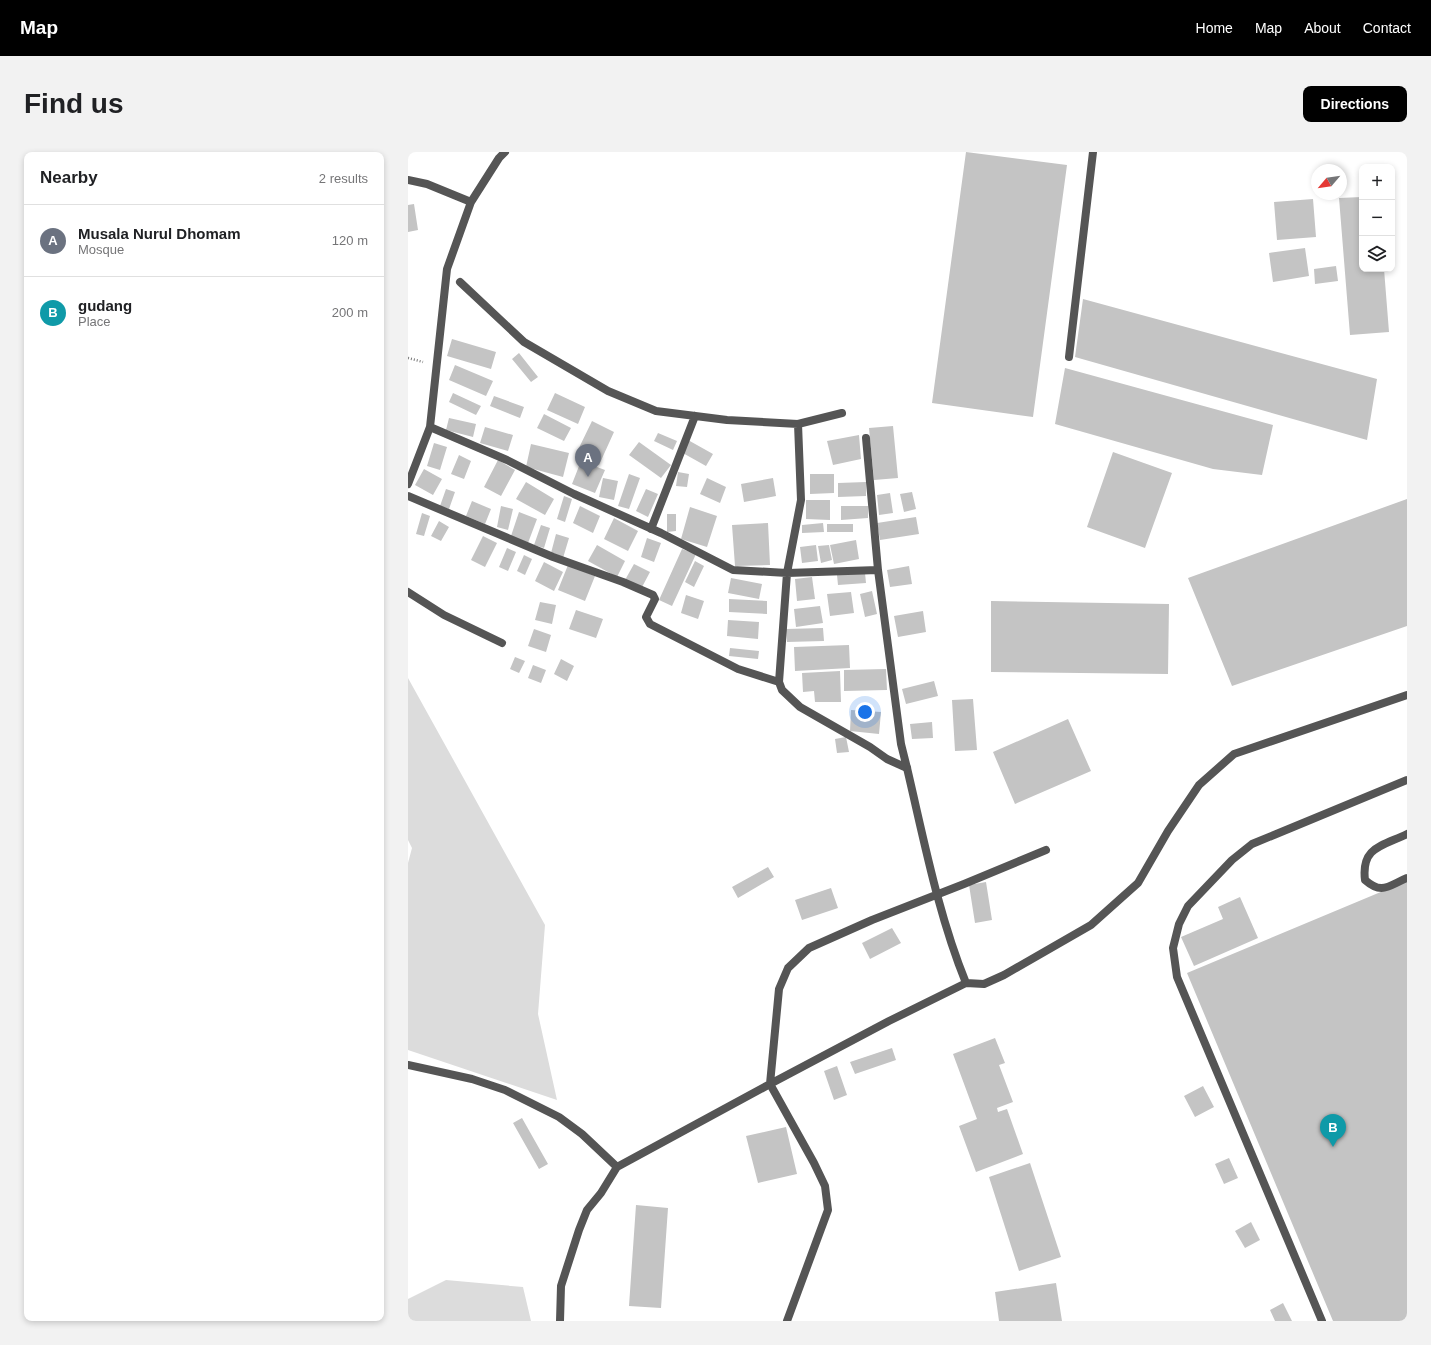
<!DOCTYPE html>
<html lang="en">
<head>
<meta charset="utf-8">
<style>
	:root { --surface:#fff; --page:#f2f2f2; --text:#202124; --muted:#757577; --line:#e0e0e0; --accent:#000 }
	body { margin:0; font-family:Helvetica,sans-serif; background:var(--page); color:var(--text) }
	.controls { position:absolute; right:12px; top:12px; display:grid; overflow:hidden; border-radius:8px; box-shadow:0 2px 6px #0003 }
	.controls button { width:36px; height:36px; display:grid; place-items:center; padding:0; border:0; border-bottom:1px solid var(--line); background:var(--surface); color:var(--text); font:20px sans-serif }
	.compass { position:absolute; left:903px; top:12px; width:36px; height:36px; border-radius:50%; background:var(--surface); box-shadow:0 2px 6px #0003; rotate:241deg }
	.you { position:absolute; left:457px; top:560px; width:14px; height:14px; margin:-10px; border:3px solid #fff; border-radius:50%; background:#1a73e8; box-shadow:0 0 0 6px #1a73e833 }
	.badge { display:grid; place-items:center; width:26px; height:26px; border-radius:50%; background:var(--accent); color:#fff; font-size:13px; font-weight:700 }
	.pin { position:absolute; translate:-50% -33px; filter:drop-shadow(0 1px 2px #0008) }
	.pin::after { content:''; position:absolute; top:21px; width:14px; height:12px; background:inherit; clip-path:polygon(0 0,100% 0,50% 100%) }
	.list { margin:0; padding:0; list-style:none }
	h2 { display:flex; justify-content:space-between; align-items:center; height:52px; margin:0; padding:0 16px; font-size:17px }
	h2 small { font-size:13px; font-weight:400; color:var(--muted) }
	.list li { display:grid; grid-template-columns:26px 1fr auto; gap:12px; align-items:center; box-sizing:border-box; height:72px; padding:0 16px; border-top:1px solid var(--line) }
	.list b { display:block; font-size:15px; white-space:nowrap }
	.list p { margin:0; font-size:13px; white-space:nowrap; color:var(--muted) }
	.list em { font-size:13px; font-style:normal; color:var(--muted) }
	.icon { flex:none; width:22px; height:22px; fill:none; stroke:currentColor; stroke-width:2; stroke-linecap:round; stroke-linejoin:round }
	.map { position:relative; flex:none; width:999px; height:1169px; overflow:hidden; border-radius:8px }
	header { display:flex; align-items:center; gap:24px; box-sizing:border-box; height:56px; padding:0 20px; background:var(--accent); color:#fff }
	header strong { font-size:19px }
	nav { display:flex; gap:22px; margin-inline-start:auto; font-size:14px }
	.intro { display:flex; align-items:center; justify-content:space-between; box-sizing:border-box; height:96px; padding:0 24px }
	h1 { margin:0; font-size:28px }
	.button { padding:10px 18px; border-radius:8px; background:var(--accent); color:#fff; font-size:14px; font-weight:700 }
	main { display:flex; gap:24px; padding:0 24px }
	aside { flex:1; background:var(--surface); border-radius:8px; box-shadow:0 2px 6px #0003 }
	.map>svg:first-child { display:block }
	.green { fill:#dcdcdc }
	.building { fill:#c4c4c4 }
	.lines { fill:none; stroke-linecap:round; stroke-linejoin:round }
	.path { stroke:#777; stroke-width:2.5; stroke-dasharray:1 2; stroke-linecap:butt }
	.lane { stroke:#555; stroke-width:8 }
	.street { stroke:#555; stroke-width:8 }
</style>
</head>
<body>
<header>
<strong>Map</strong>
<nav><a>Home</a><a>Map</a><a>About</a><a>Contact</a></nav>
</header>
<div class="intro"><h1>Find us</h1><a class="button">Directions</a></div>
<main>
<aside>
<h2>Nearby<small>2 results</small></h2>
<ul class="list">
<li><span class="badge" style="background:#6b7280">A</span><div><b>Musala Nurul Dhomam</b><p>Mosque</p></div><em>120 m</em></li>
<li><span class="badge" style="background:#0f9aa8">B</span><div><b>gudang</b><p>Place</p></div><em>200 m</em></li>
</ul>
</aside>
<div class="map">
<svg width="999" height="1169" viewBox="0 0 999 1169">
	<rect width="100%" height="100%" fill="#fff"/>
	<path class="green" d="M0 526 137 773 130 862 149 948 0 898V711L4 696 0 688Z
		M38 1128 115 1135 123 1169H0V1147Z"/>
	<path class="building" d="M558 0 659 13 625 265 524 251Z
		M954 45V117H976L981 180 942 183 931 46Z
		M905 47 908 85 869 88 866 50Z
		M6 52 10 78 0 80V53Z
		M897 96 901 124 865 130 861 101Z
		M928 114 930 129 907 132 906 117Z
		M675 147 969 227 959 288 667 205Z
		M44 187 88 200 83 217 39 204Z
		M111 201 130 225 123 230 104 207Z
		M47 213 85 229 78 244 41 228Z
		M657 216 865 273 854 323 805 317 647 272Z
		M45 241 73 254 68 263 41 250Z
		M147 241 177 255 170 272 139 258Z
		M86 244 116 255 112 266 82 254Z
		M136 262 163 276 156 289 129 276Z
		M41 266 68 272 65 285 38 278Z
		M184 269 206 280 191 313 168 302Z
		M485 274 490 326 466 328 461 276Z
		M77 275 105 283 100 299 72 291Z
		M250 281 269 289 265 298 246 289Z
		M451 283 453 307 425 313 419 289Z
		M280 288 305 302 298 314 273 300Z
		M231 290 263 313 253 326 221 303Z
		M26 291 39 295 32 318 19 314Z
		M123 292 161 301 155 325 118 315Z
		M705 300 764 321 737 396 679 375Z
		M51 303 63 309 56 327 43 322Z
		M90 308 107 318 93 344 76 335Z
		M173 309 197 318 187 341 164 332Z
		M16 317 34 327 25 343 7 333Z
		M270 320 281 322 279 335 268 334Z
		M221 322 232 326 221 357 210 354Z
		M402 322H426V341L402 342Z
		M195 326 210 329 206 348 191 345Z
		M299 326 318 335 312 351 292 342Z
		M365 326 368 344 336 350 333 332Z
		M118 330 146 347 137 363 108 347Z
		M458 330V344L430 345V331Z
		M38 337 47 340 41 357 32 354Z
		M238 337 250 342 240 365 228 359Z
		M504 340 508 357 496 360 492 342Z
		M482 341 485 361 471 363 469 343Z
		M156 344 164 347 157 370 149 367Z
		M999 347V474L824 534 780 426Z
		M398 348H422V368L398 367Z
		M64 349 83 357 77 372 58 364Z
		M93 354 105 357 100 378 89 375Z
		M172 354 192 364 185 381 165 371Z
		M433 354H460V366L433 368Z
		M282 355 309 364 299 395 273 387Z
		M111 360 129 367 120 391 103 384Z
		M14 361 22 364 16 384 8 382Z
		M259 362H268V379L259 380Z
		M508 365 511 382 472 388 469 371Z
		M206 366 230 379 220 399 196 387Z
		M31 369 41 375 33 389 23 384Z
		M360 371 362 413 327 414 324 373Z
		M415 371 416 380 394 381V373Z
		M419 372H445V380H419Z
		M133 373 142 376 136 396 126 393Z
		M148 382 161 386 155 406 143 401Z
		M75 384 89 391 77 415 63 408Z
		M239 386 253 391 246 410 233 405Z
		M448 388 451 407 426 412 422 393Z
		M189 393 217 409 209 425 180 409Z
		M408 393 410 409 394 411 392 395Z
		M421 393 424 408 413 411 410 394Z
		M99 396 108 400 100 419 91 415Z
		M274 397 288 402 264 454 251 448Z
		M116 403 124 407 117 423 109 419Z
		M287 409 296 414 286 435 277 430Z
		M136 410 155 420 146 439 127 429Z
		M226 412 242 420 233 437 217 428Z
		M160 413 187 424 177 449 150 438Z
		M501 414 504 432 482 435 479 418Z
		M457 421 458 431 430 433 429 423Z
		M404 425 407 447 389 449 387 427Z
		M323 426 354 432 351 447 320 441Z
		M464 439 469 462 457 465 452 442Z
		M443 440 446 461 422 464 419 442Z
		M278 443 296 449 290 467 273 461Z
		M321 447 359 449V462L321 460Z
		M583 449 761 452 760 522 583 520Z
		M132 450 148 453 144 472 127 468Z
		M412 454 415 471 388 475 386 457Z
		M168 458 195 467 188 486 161 477Z
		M515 459 518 480 490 485 486 464Z
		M320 468 351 470 350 487 319 484Z
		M415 476 416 489 379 490 378 477Z
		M126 477 143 483 138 500 120 494Z
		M441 493 442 516 387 519 386 495Z
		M322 496 351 499 350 507 321 504Z
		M107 505 117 509 111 521 102 517Z
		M153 507 166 514 159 529 146 522Z
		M125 513 138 518 133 531 120 526Z
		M478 517 479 538 436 539V518Z
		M432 519 433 550H407L406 539 395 540 394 521Z
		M526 529 530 544 498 552 494 537Z
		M565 547 569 598 547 599 544 548Z
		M443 558 473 560 471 582 442 579Z
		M660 567 683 619 607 652 585 600Z
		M524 570 525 586 504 587 502 572Z
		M438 585 441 600 429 601 427 587Z
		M360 715 366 725 330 746 324 735Z
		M999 729V1169H925L779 821Z
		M578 730 584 768 567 771 561 733Z
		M423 736 430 756 394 768 387 748Z
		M832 745 850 786 786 814 773 785 815 767 810 755Z
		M484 776 493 791 462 807 454 791Z
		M587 886 597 911 591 913 605 950 589 956 590 960 599 957 615 1002 568 1020 551 974 569 967 545 902Z
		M484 896 488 908 447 922 442 910Z
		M429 914 439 943 426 948 416 919Z
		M795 934 806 955 787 965 776 944Z
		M114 966 140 1012 131 1017 105 971Z
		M378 975 389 1022 350 1031 338 984Z
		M821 1006 830 1026 816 1032 807 1012Z
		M622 1011 653 1105 611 1119 581 1025Z
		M228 1053 260 1056 253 1156 221 1154Z
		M843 1070 852 1088 837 1096 827 1079Z
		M648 1131 654 1169H591L587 1140Z
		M875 1151 884 1169H867L862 1158Z"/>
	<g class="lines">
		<path class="path" d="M0 206 15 210"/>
		<path class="lane" d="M661 205 685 0
			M499 616C516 688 530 762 558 831
			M999 682C974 694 953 695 957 728 974 743 980 734 999 726
			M0 913 64 927 97 938 151 965 174 982 209 1015 362 932 481 869 558 831 576 832 596 823 683 773 730 731 760 679 791 633 826 602 999 543
			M152 1169 153 1134 171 1078 179 1058 193 1041 209 1015
			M379 1169 420 1058 417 1034 406 1011 362 932 371 837 380 816 401 796 464 768 556 732 638 698
			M914 1169 769 825 765 796 771 772 780 754 824 708 844 692 999 628"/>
		<path class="street" d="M0 28 19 32 63 50
			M52 130 116 190 200 239 248 259 319 268 390 272 434 261
			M390 272 393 348 379 421 371 530 374 538 392 555 462 595 479 607 499 616
			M22 275 99 308 166 342 253 381 325 418 379 421 470 418
			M458 286 470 418 493 592 499 616
			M0 332 22 275 39 117 63 50 91 6 97 0
			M0 344 145 405 215 430 245 443 247 447 238 465 242 472 330 517 371 530
			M243 377 287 264
			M0 440 36 463 94 491"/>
	</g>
</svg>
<div class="controls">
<button>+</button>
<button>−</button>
<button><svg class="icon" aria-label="layers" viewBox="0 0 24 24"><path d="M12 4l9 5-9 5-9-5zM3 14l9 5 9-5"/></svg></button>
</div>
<svg class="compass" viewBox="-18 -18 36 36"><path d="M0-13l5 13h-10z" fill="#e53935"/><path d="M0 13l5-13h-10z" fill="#757577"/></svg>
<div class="you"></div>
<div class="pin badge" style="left:180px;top:325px;background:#6b7280">A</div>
<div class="pin badge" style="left:925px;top:995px;background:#0f9aa8">B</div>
</div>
</main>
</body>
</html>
